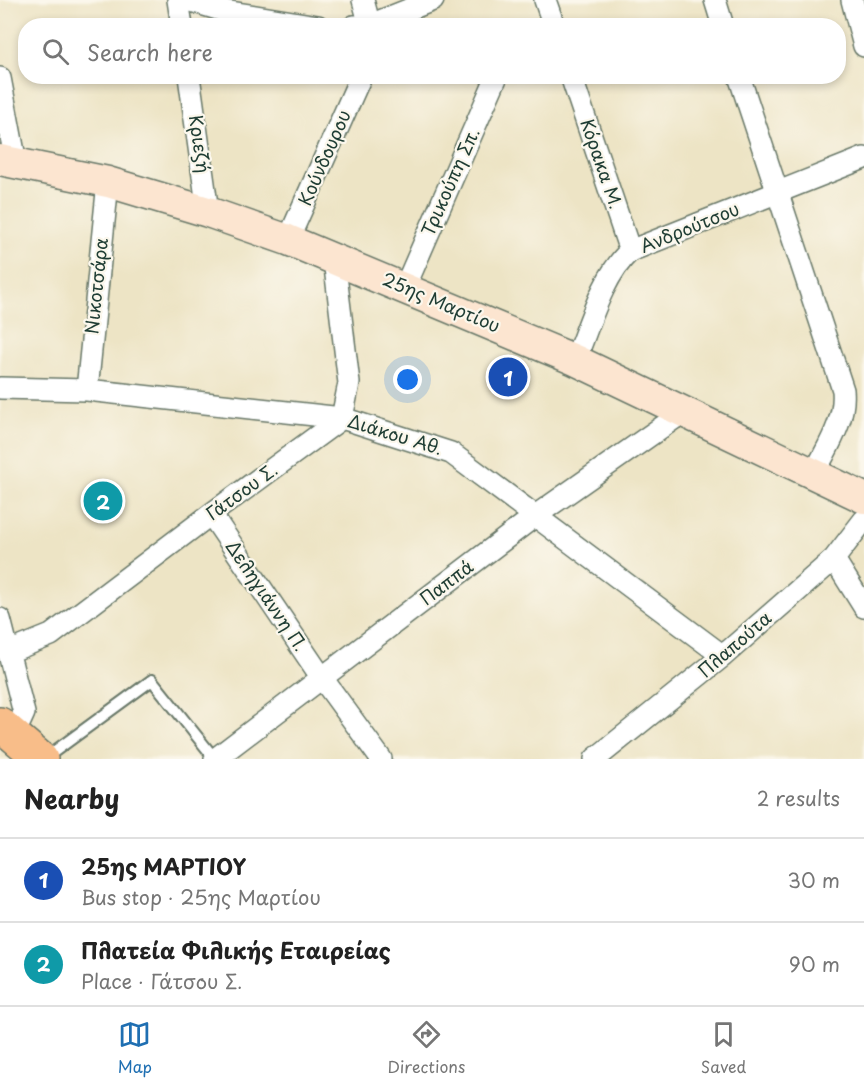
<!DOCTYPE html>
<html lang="en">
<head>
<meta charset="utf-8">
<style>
	:root { --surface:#fff; --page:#f6f6f6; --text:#222; --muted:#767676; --line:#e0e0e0; --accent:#1f6fb2 }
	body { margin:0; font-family:"Playpen Sans",sans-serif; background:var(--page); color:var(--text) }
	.you { position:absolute; left:408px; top:380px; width:21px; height:21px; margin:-15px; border:4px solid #fff; border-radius:50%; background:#1a73e8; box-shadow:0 0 0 9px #1a73e833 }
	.badge { display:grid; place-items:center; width:39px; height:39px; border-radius:50%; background:var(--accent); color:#fff; font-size:20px; font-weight:700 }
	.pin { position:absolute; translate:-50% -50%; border:3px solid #fff; box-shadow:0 2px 6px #0006 }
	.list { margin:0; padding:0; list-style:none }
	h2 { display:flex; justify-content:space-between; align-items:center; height:78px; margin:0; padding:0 24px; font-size:26px }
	h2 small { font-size:20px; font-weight:400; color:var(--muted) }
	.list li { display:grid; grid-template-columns:39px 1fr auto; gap:18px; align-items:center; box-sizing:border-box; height:84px; padding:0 24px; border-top:2px solid var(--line) }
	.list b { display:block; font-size:22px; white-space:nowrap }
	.list p { margin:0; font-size:20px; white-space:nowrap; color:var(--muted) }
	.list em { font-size:20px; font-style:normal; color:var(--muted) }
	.icon { flex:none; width:33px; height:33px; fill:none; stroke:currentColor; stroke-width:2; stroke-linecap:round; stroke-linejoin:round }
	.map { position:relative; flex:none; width:864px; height:759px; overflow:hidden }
	.search { position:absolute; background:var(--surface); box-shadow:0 3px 9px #0003; left:18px; right:18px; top:18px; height:66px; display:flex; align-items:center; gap:15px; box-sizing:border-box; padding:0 21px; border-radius:24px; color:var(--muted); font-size:22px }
	.sheet { height:246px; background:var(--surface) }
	nav { display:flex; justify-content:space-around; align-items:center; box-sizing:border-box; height:84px; border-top:2px solid var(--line); background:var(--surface); font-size:16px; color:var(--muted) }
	nav a { display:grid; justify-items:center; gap:3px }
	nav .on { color:var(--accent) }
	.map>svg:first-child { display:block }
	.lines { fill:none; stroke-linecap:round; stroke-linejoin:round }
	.service-casing { stroke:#677767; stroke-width:14 }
	.minor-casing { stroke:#677767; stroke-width:24 }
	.secondary-casing { stroke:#677767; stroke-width:33 }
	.primary-casing { stroke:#677767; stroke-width:36 }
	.service { stroke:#fff; stroke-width:10 }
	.minor { stroke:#fff; stroke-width:21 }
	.secondary { stroke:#fce5d0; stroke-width:30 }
	.primary { stroke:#f8bd89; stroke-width:33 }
	.labels { text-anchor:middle; stroke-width:4.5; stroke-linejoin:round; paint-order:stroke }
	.street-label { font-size:18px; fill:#1f3d34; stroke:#fbf7ec }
</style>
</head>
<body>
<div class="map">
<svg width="864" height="759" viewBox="0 0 864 759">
	<rect width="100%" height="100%" fill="#fbf7ec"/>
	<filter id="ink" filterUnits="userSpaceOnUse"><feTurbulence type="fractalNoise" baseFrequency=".0167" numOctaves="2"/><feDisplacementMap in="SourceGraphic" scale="12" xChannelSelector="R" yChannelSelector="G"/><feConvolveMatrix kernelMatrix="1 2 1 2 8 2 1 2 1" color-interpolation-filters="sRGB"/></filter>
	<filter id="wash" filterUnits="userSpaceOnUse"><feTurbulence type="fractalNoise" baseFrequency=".008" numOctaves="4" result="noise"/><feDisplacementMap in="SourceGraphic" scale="24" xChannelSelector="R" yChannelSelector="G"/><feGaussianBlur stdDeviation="1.35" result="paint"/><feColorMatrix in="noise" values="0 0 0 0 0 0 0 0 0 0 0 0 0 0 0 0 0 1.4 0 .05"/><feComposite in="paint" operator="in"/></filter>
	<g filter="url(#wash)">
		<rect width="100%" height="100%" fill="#ede4c5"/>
	</g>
	<g filter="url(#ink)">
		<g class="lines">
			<defs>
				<path id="service" d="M44 759 152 680 215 759"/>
				<path id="minor" d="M178 0 182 26
					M188 0 224 11 318 26
					M363 0 370 26
					M545 0 554 26
					M715 0 723 26
					M852 0 864 46
					M354 26 370 25 433 0
					M189 76 208 212
					M571 76 630 251
					M739 76 843 390C846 421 827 447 814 474
					M0 78 16 163
					M288 240 361 76
					M405 287 497 76
					M575 360C589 326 603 275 630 251L864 158
					M0 388 87 390 342 418 451 453 723 656
					M87 390 108 182
					M211 514 322 678 381 759
					M834 559 864 607
					M0 619 24 713 14 735
					M9 652 51 635 211 514 342 418 349 383 334 259
					M215 759 535 516 682 413
					M595 759 723 656 834 559 864 520"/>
				<path id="secondary" d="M0 160 108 182 208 212 288 240 575 360 864 498"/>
				<path id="primary" d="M0 724 41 759"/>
			</defs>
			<use href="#service" class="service-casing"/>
			<use href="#minor" class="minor-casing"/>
			<use href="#secondary" class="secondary-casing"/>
			<use href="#primary" class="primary-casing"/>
			<use href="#service" class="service"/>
			<use href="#minor" class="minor"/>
			<use href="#secondary" class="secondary"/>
			<use href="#primary" class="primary"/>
		</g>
	</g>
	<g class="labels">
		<g class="street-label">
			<text transform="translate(199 144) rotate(82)" y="6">Κριεζή</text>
			<text transform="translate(325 158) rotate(-66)" y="6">Κούνδουρου</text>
			<text transform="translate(601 164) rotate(71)" y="6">Κόρακα Μ.</text>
			<text transform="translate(451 182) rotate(-66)" y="6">Τρικούπη Σπ.</text>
			<text transform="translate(690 228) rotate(-22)" y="6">Ανδρούτσου</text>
			<text transform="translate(97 286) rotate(-84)" y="6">Νικοτσάρα</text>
			<text transform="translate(441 303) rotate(23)" y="6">25ης Μαρτίου</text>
			<text transform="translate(395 435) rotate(17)" y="6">Διάκου Αθ.</text>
			<text transform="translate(242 492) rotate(-36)" y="6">Γάτσου Σ.</text>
			<text transform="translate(447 583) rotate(-37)" y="6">Παππά</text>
			<text transform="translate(266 596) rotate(56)" y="6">Δεληγιάννη Π.</text>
			<text transform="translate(735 645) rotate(-41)" y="6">Πλαπούτα</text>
		</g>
	</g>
</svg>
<div class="you"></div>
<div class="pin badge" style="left:508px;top:377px;background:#1a4fb4">1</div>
<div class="pin badge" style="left:103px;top:501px;background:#0f9aa8">2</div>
<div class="search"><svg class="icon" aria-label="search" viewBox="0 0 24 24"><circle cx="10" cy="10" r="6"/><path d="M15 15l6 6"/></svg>Search here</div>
</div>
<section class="sheet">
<h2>Nearby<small>2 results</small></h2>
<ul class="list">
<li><span class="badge" style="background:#1a4fb4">1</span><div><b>25ης ΜΑΡΤΙΟΥ</b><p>Bus stop · 25ης Μαρτίου</p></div><em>30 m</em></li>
<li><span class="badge" style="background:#0f9aa8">2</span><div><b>Πλατεία Φιλικής Εταιρείας</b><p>Place · Γάτσου Σ.</p></div><em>90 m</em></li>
</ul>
</section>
<nav>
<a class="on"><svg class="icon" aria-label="map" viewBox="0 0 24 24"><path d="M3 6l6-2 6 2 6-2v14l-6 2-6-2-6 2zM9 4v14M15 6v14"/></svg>Map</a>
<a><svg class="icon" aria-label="directions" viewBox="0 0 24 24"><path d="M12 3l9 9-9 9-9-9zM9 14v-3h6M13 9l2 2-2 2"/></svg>Directions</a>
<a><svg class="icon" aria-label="saved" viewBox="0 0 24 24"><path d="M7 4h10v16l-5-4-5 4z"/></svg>Saved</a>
</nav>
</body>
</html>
